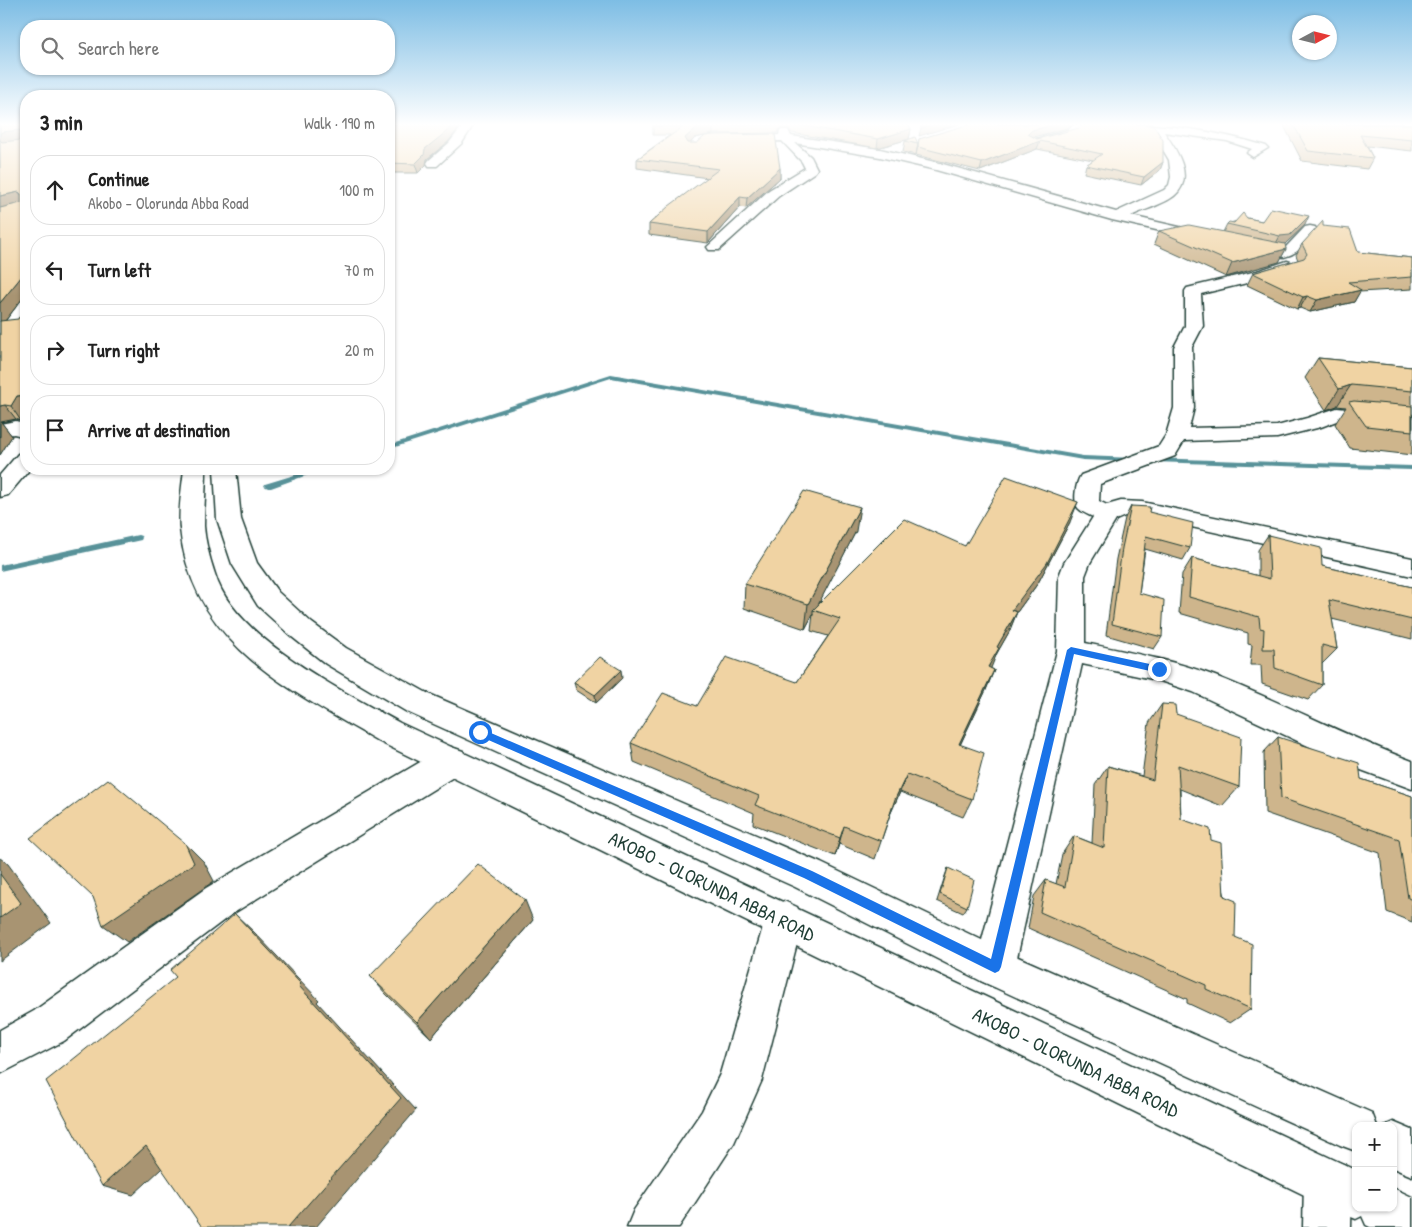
<!DOCTYPE html>
<html lang="en">
<head>
<meta charset="utf-8">
<style>
	:root { --surface:#fff; --page:#f2f2f2; --text:#222; --muted:#767676; --line:#e0e0e0 }
	body { margin:0; font-family:"Patrick Hand",sans-serif; background:var(--page); color:var(--text) }
	.controls { position:absolute; right:15px; bottom:15px; display:grid; overflow:hidden; border-radius:10px; box-shadow:0 1px 4px #0004 }
	.controls button { width:45px; height:45px; display:grid; place-items:center; padding:0; border:0; border-bottom:1px solid var(--line); background:var(--surface); color:var(--text); font:25px sans-serif }
	.compass { position:absolute; left:1292px; top:15px; width:45px; height:45px; border-radius:50%; background:var(--surface); box-shadow:0 1px 4px #0004; rotate:83deg }
	.stop { position:absolute; width:15px; height:15px; margin:-11px; border:4px solid #1a73e8; border-radius:50%; background:#fff }
	.stop.end { background:#1a73e8; border-color:#fff; box-shadow:0 1px 5px #0008 }
	.list { margin:0; padding:0; list-style:none }
	h2 { display:flex; justify-content:space-between; align-items:center; height:65px; margin:0; padding:0 20px; font-size:21px }
	h2 small { font-size:16px; font-weight:400; color:var(--muted) }
	.list li { display:grid; grid-template-columns:32px 1fr auto; gap:15px; align-items:center; box-sizing:border-box; height:70px; margin:0 10px 10px; padding:0 10px; border:1px solid var(--line); border-radius:20px }
	.list b { display:block; font-size:19px; white-space:nowrap }
	.list p { margin:0; font-size:16px; white-space:nowrap; color:var(--muted) }
	.list em { font-size:16px; font-style:normal; color:var(--muted) }
	.icon { flex:none; width:28px; height:28px; fill:none; stroke:currentColor; stroke-width:2; stroke-linecap:round; stroke-linejoin:round }
	.map { position:relative; flex:none; width:1412px; height:1227px; overflow:hidden }
	.search { position:absolute; background:var(--surface); box-shadow:0 1px 4px #0004; left:20px; top:20px; width:375px; height:55px; display:flex; align-items:center; gap:12px; box-sizing:border-box; padding:0 18px; border-radius:20px; color:var(--muted); font-size:19px }
	.panel { position:absolute; background:var(--surface); box-shadow:0 1px 4px #0004; left:20px; top:90px; width:375px; height:385px; border-radius:20px }
	.map>svg:first-child { display:block }
	.lines { fill:none; stroke-linecap:round; stroke-linejoin:round }
	.stream { fill:#589299; fill-rule:evenodd }
	.street-casing { stroke:#1f3d34; stroke-width:3 }
	.secondary-casing { stroke:#1f3d34; stroke-width:3 }
	.street { fill:#fff; fill-rule:evenodd }
	.secondary { fill:#fff; fill-rule:evenodd }
	.wall { fill:#ceb58c; stroke:#1f3d34 }
	.shaded-wall { fill:#a89472; stroke:#1f3d34 }
	.building { fill:#f0d3a3; stroke:#1f3d34 }
	.route { fill:#1a73e8 }
	.labels { text-anchor:middle; stroke-width:4; stroke-linejoin:round; paint-order:stroke }
	.near-street-label { font-size:19px; fill:#1f3d34; stroke:#fff }
</style>
</head>
<body>
<div class="map">
<svg width="1412" height="1227" viewBox="0 0 1412 1227">
	<rect width="100%" height="100%" fill="#fff"/>
	<filter id="ink" filterUnits="userSpaceOnUse"><feTurbulence type="fractalNoise" baseFrequency=".02" numOctaves="2"/><feDisplacementMap in="SourceGraphic" scale="10" xChannelSelector="R" yChannelSelector="G"/><feConvolveMatrix kernelMatrix="1 2 1 2 8 2 1 2 1" color-interpolation-filters="sRGB"/></filter>
	<g filter="url(#ink)">
		<g class="lines">
			<path class="stream" d="M611 374 1083 456 1134 458 1138 460 1134 462 1083 460 611 378 389 449V445Z
				M1149 458 1412 466V470L1152 462H1149Z
				M314 469H324L271 488H268L264 486 265 484Z
				M138 535 141 536 142 538 141 540 0 571V565Z"/>
			<defs>
				<path id="street" d="M464 124H474L462 143 437 166H429L427 163 429 160 449 143Z
					M1075 124H1086L1076 134 1040 144 1034 141 1036 139 1068 130Z
					M1123 124C1171 124 1219 132 1266 146L1268 148 1253 157 1247 153 1252 149 1227 141 1164 132C1176 149 1196 178 1174 196 1164 204 1143 210 1131 216L1210 234 1212 237 1210 240 1205 241 1112 220 936 170 880 157 795 143 811 157 817 169 815 172 779 196 719 250H709L707 247 769 190 805 168 802 162 782 141 738 142 732 139 734 137 779 135 780 130H788L791 136 880 149 939 163 1116 212 1164 190 1169 185 1171 177 1169 160 1152 131 1128 127Z
					M1310 226 1315 227 1317 230 1315 233C1304 244 1300 253 1284 257L1247 250 1242 249 1240 246 1242 243 1247 242 1286 247 1305 227Z
					M1287 261 1293 263 1295 266 1293 269 1268 278 1201 294 1203 326 1192 347 1194 408 1189 428 1277 426 1307 418 1337 408 1412 415V427L1339 420 1321 427 1277 438 1184 441 1175 456 1100 484 1099 501 1107 505 1121 501 1142 502 1412 558V576L1142 516H1125L1116 520 1090 563 1085 576V643C1129 652 1173 660 1215 676 1282 702 1345 736 1412 761V789L1353 767 1193 692 1157 680 1082 664 1015 967 1009 981 995 987 981 981 975 967 1057 651 1059 576 1064 563 1093 517C1089 515 1083 513 1079 509 1072 503 1076 482 1081 475L1159 446 1166 435 1174 408V347L1185 326V291L1187 288 1257 271Z
					M16 421 26 424V437L14 434 0 436V424Z
					M26 452V469H30L8 495 0 497V475L18 454Z
					M451 747 463 751 467 761 463 771 232 914 64 1041 0 1074V1030L34 1011 206 888 439 751Z
					M784 901 797 907 803 920 762 1080 734 1143 679 1227H627L634 1210 702 1111 720 1074 765 920 771 907Z
					M1328 1158 1345 1165 1352 1182 1351 1227H1303L1304 1182 1311 1165Z"/>
				<path id="secondary" d="M184 469H206C206 488 204 507 204 526 205 541 210 559 215 574 233 638 345 692 400 723L1356 1170V1208H1393V1188L1412 1197V1227H1370L1366 1225 1362 1216 1356 1219 1339 1212 378 741C289 689 192 644 180 529 178 510 182 488 184 469Z
					M214 469H236L241 519 257 563 278 592 312 623 346 648 429 694 821 863 1009 953 1372 1113 1377 1126H1356V1151L1340 1145 981 981 795 887 407 712 326 664 292 637 258 606 232 564 217 519Z
					M1393 1122 1412 1130V1176L1393 1168V1126H1384Z"/>
			</defs>
			<use href="#street" class="street-casing"/>
			<use href="#secondary" class="secondary-casing"/>
			<use href="#street" class="street"/>
			<use href="#secondary" class="secondary"/>
		</g>
		<path class="wall" d="M0 124H26V294L6 320 21 421 16 419 1 422 12 436 0 455Z
			M389 124 448 142 427 159 426 165 418 173H389Z
			M654 124H908L911 129 909 139 877 148 792 133 788 128 779 129 777 133 713 134 695 138 690 143 780 168V178L746 208 740 207 708 243 649 235V224L708 178 637 168V159L670 135H653V126Z
			M1283 124H1412V151L1367 146 1373 158 1367 169 1302 161Z
			M1067 128 1033 137 1037 139 1163 162 1160 170 1141 185 1084 173 1086 165 1093 160 1037 149 980 171 916 155 919 139Z
			M905 141 918 144 916 155 903 152Z
			M1247 218 1262 221 1305 225 1285 244H1284L1286 249 1279 262 1226 277 1154 244 1159 231 1223 232 1227 224Z
			M1323 226 1358 252 1412 258V289L1359 292 1354 302 1310 312 1300 308 1297 309 1247 285 1253 273 1298 260 1296 255 1302 244Z
			M1318 358 1412 367V455L1350 448 1335 424 1346 407 1337 406 1326 410 1305 378Z
			M1131 506 1149 512 1190 548 1183 560 1145 549 1139 593 1162 637 1154 649 1106 635 1116 559 1125 518Z
			M1070 522 1038 583 1017 612 1009 632 997 653 990 668 994 670 986 690 960 745 972 799 963 817 900 792 890 815 875 859 839 844 835 856 753 824 754 813 634 762 631 743 697 706 797 682 828 636 811 631 813 614 805 629 744 608 745 584 856 531 816 608 965 546Z
			M1268 535 1322 566 1412 587V639L1332 619 1337 649 1322 664V685L1308 700 1262 684 1261 665H1250L1252 645 1248 644V633L1179 613 1182 574 1192 558 1258 576V550Z
			M622 678 596 703 576 690 574 682Z
			M1162 704 1176 714 1239 787 1222 806 1180 789 1181 819 1211 840 1235 937 1251 1009 1230 1023 1187 1003V999L1028 928 1034 896 1046 880 1056 884 1062 854 1074 836 1092 843 1095 785 1108 766 1142 776 1149 723Z
			M1278 737 1361 779 1412 796V922L1387 912 1380 853 1265 813 1264 752Z
			M948 868 967 907 963 913 937 901 945 876Z
			M533 920 431 1038 386 994 370 976Z"/>
		<path class="shaded-wall" d="M453 124H462L448 142 427 159 426 165 418 173 415 164 425 149Z
			M934 124H959L919 136 921 128Z
			M1057 124H1073L1067 128 1030 138 1028 134 1032 130Z
			M713 125V134L695 138 686 148 685 138 695 129Z
			M911 129 909 139 877 148 878 139Z
			M20 130 26 140 0 148V134L2 132Z
			M1040 141 1037 149 980 171 982 163Z
			M1163 162 1160 170 1141 185 1144 177Z
			M780 168V178L746 208 747 198Z
			M19 192 26 203 0 209V196Z
			M740 197V207L708 243V232Z
			M1309 216 1305 225 1285 244 1275 245 1280 236Z
			M1286 249 1279 262 1226 277 1232 263Z
			M26 271V294L5 321 0 322V303Z
			M1361 290 1354 302 1310 312 1317 300Z
			M1307 296 1300 308 1297 309 1303 297Z
			M1351 385 1337 406 1326 410 1339 389Z
			M26 395V412L21 421 11 406 17 396Z
			M5 405 16 419 1 422 12 436 0 455V406Z
			M1078 502 1070 522 1038 583 1004 630 1012 610Z
			M860 507 856 531 815 611 813 610V614L805 629 808 604Z
			M1017 612 1009 632 997 653 991 668 980 687 997 647Z
			M621 670 622 678 596 703 595 695Z
			M994 670 986 690 951 764 959 744Z
			M907 774 900 792 889 817 895 799Z
			M844 826 839 844 835 856 840 838Z
			M185 843 204 862 214 881 127 942 103 925Z
			M0 858 8 864 51 923 0 961Z
			M525 900 533 920 431 1038 417 1022Z
			M235 914 255 933 319 1000 317 1002 416 1110 316 1227H288L299 986Z
			M146 1146 174 1157 133 1195 102 1186Z"/>
		<path class="building" d="M0 124H26V271L0 303V208L21 203V194L19 192 0 196V140L2 142 21 140 22 138V132L20 130 2 132 0 134Z
			M389 124H453L446 132 425 149 424 155 415 164 389 163Z
			M654 124H778L713 125 695 129 685 138 688 143H697L705 136 713 135 775 134 780 168 747 198 740 197 708 232 649 224 669 206 719 169 637 159 683 127 653 126Z
			M793 124H908L911 129 878 139Z
			M921 124H934L921 128Z
			M970 124H1057L1032 130 1028 134 1037 139 1079 128 1083 124H1144L1154 126 1163 140V162L1144 177 1086 165 1102 154 1040 141 982 163 918 147 919 139Z
			M1293 124H1412V140L1360 135 1373 158 1308 151Z
			M915 137 918 144 905 141Z
			M1271 208 1309 216 1290 235 1280 236 1227 224 1229 222 1234 223 1243 213 1247 218 1262 221Z
			M1323 221V226L1350 229 1358 252 1412 258V277L1348 282 1361 290 1317 300 1307 296 1303 297 1253 273 1304 258 1307 254 1302 244Z
			M1189 225 1285 244 1286 249 1232 263 1159 231Z
			M26 315V395L17 396 11 406 5 405 0 406V321L18 319 19 317Z
			M1318 358 1412 367V391L1351 385 1339 389Z
			M1354 401 1412 406V431L1366 426 1349 402Z
			M1006 476 1078 502 1047 563 1012 610 1017 612 997 647 999 648 988 667 994 670 959 744 984 753 972 799 907 774 895 799 881 841 844 826 840 838 755 805 759 796 631 743 663 693 697 706 726 657 797 682 840 619 813 610 904 519 965 546Z
			M804 491 860 507 808 604 745 584Z
			M1131 506 1150 507 1149 512 1193 523 1190 548 1146 536 1139 593 1164 600 1162 637 1112 624 1122 548Z
			M1268 535 1321 548 1322 566 1412 587V620L1329 600 1337 649 1322 645V685L1275 668 1274 649H1263L1264 629 1260 628 1259 617 1189 597 1192 558 1270 579Z
			M600 657 621 670 595 695 574 682Z
			M1162 704 1175 705 1176 714 1241 737 1239 787 1178 765 1181 819 1210 829 1211 840 1221 843 1224 896 1236 901 1235 937 1252 944 1251 1009 1206 989V985L1040 912 1046 880 1065 887 1074 836 1104 848 1108 766 1153 780Z
			M1278 737 1359 763 1361 779 1412 796V900L1408 898 1399 839 1281 798Z
			M108 779 185 843 194 863 103 925 93 897 30 838Z
			M478 864 525 900 417 1022 370 976Z
			M948 868 974 880 967 907 940 894Z
			M0 874 21 903 0 918Z
			M235 914 301 984 299 986 401 1098 288 1227H202L146 1146 102 1186 46 1081 176 977 170 970Z"/>
	</g>
	<linearGradient id="sky" x2="0" y2="1"><stop stop-color="#7dbde4"/><stop offset="0.42" stop-color="#fff"/><stop offset="1" stop-color="#fff" stop-opacity="0"/></linearGradient>
	<rect width="1412" height="296" fill="url(#sky)"/>
	<path class="route" d="M1071 647 1159 666 1163 669 1159 673 1074 654 1001 967 999 971 995 973 804 878 477 735 476 732 480 728 484 730 812 871 991 959 1067 650Z"/>
	<g class="labels">
		<g class="near-street-label">
			<text transform="translate(712 886) rotate(26)" y="7">AKOBO - OLORUNDA ABBA ROAD</text>
			<text transform="translate(1076 1062) rotate(26)" y="7">AKOBO - OLORUNDA ABBA ROAD</text>
		</g>
	</g>
</svg>
<div class="controls">
<button>+</button>
<button>−</button>
</div>
<svg class="compass" viewBox="-18 -18 36 36"><path d="M0-13l5 13h-10z" fill="#e53935"/><path d="M0 13l5-13h-10z" fill="#767676"/></svg>
<div class="stop" style="left:480px;top:732px"></div>
<div class="stop end" style="left:1159px;top:669px"></div>
<div class="search"><svg class="icon" aria-label="search" viewBox="0 0 24 24"><circle cx="10" cy="10" r="6"/><path d="M15 15l6 6"/></svg>Search here</div>
<section class="panel">
<h2>3 min<small>Walk · 190 m</small></h2>
<ul class="list">
<li><svg class="icon" aria-label="ahead" viewBox="0 0 24 24"><path d="M12 20V5M6 11l6-6 6 6"/></svg><div><b>Continue</b><p>Akobo - Olorunda Abba Road</p></div><em>100 m</em></li>
<li><svg class="icon" aria-label="left" viewBox="0 0 24 24"><path d="M17 20v-9H6M10 6l-5 5 5 5"/></svg><div><b>Turn left</b></div><em>70 m</em></li>
<li><svg class="icon" aria-label="right" viewBox="0 0 24 24"><path d="M7 20v-9h11M14 6l5 5-5 5"/></svg><div><b>Turn right</b></div><em>20 m</em></li>
<li><svg class="icon" aria-label="arrive" viewBox="0 0 24 24"><path d="M6 21V4h12l-3 4 3 4H6"/></svg><div><b>Arrive at destination</b></div></li>
</ul>
</section>
</div>
</body>
</html>
